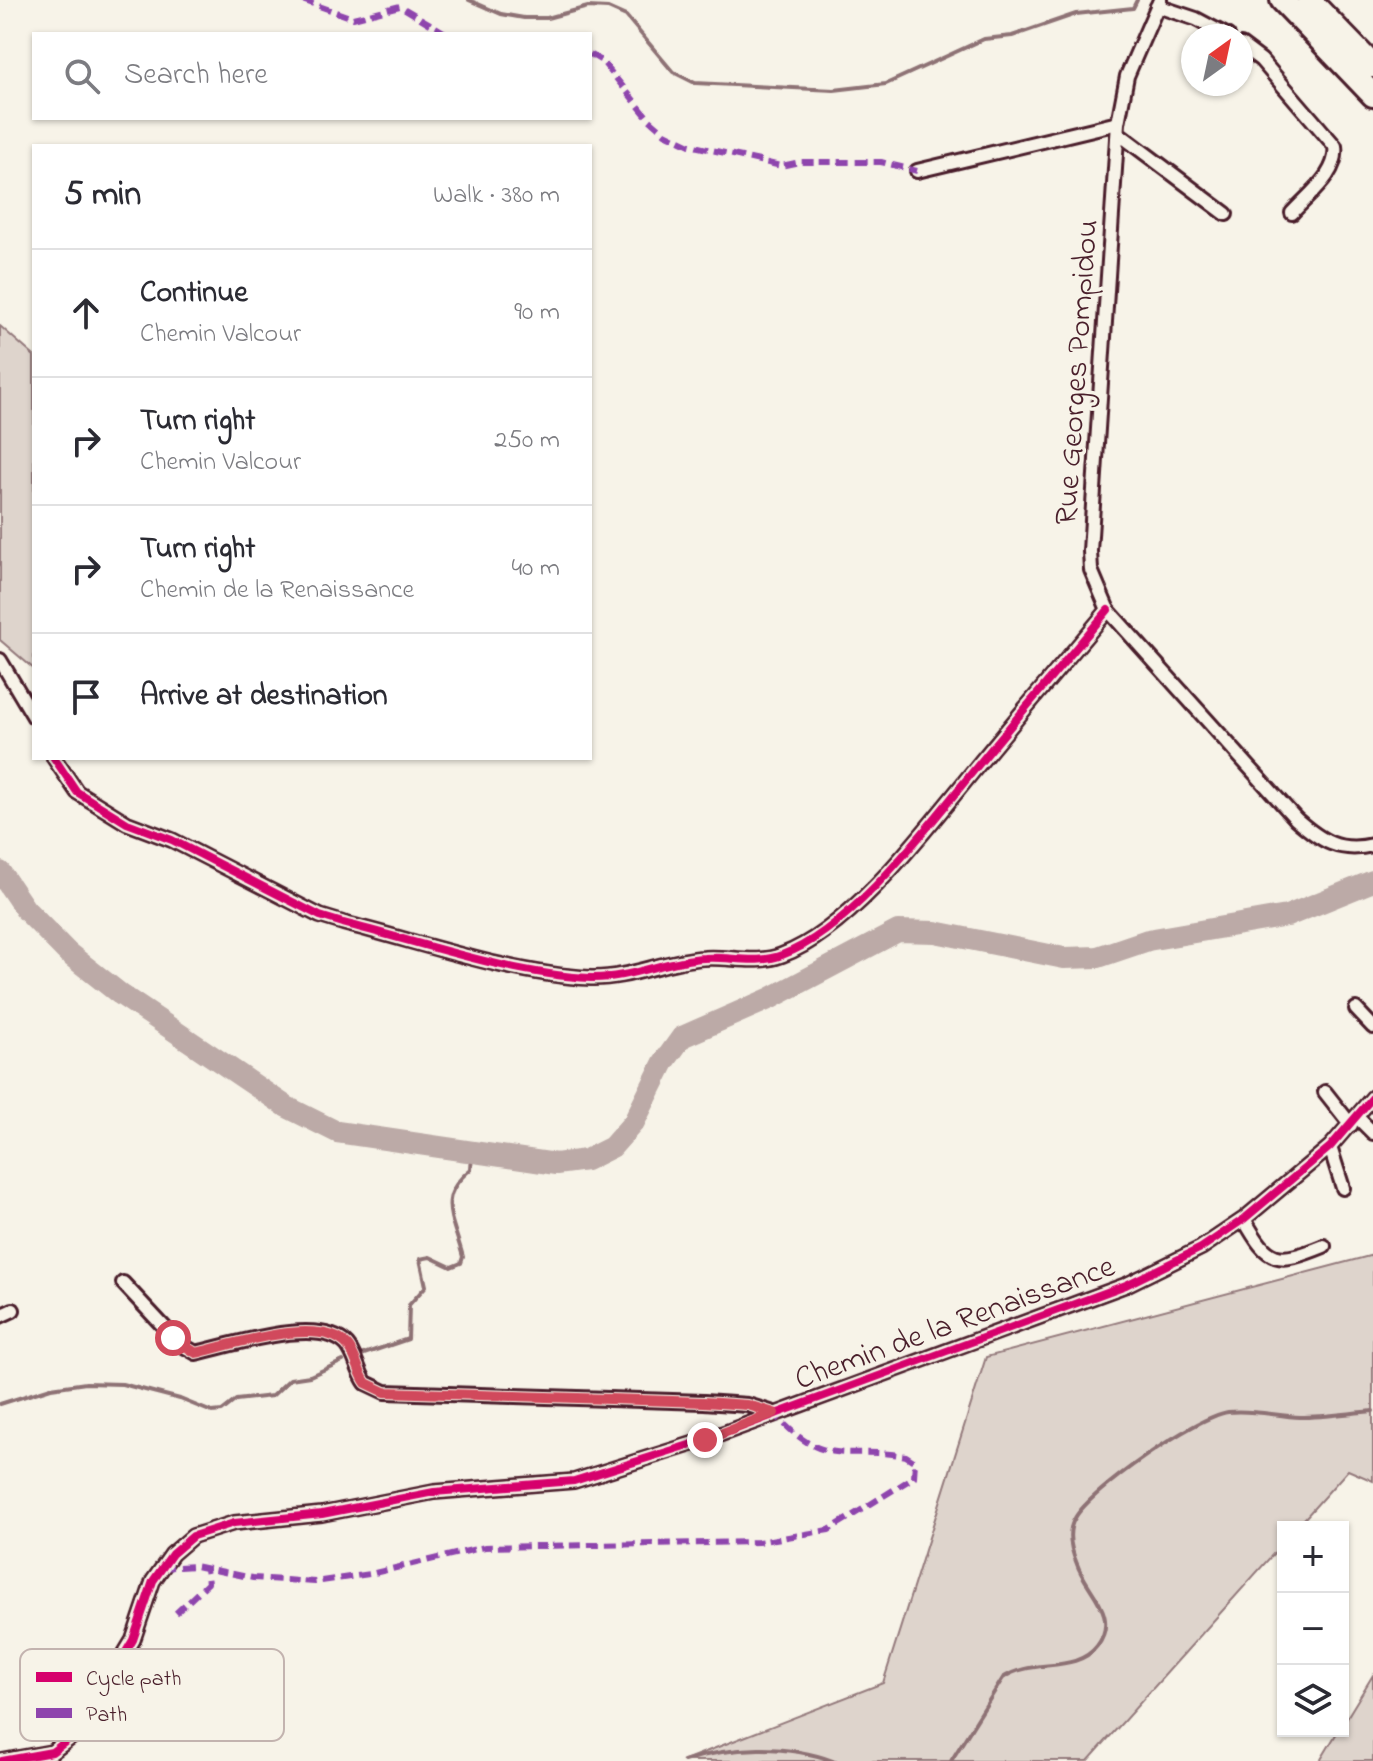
<!DOCTYPE html>
<html lang="en">
<head>
<meta charset="utf-8">
<style>
	:root { --surface:#fff; --page:#f7f7f7; --text:#2b2b33; --muted:#7c7c81; --line:#e1e1e2 }
	body { margin:0; font-family:"Indie Flower",sans-serif; background:var(--page); color:var(--text) }
	.controls { position:absolute; right:24px; bottom:24px; display:grid; overflow:hidden; border-radius:0px; box-shadow:0 2px 6px #0004 }
	.controls button { width:72px; height:72px; display:grid; place-items:center; padding:0; border:0; border-bottom:2px solid var(--line); background:var(--surface); color:var(--text); font:40px sans-serif }
	.compass { position:absolute; left:1181px; top:24px; width:72px; height:72px; border-radius:50%; background:var(--surface); box-shadow:0 2px 6px #0004; rotate:33deg }
	.stop { position:absolute; width:24px; height:24px; margin:-18px; border:6px solid #d1495b; border-radius:50%; background:#fff }
	.stop.end { background:#d1495b; border-color:#fff; box-shadow:0 2px 8px #0008 }
	.list { margin:0; padding:0; list-style:none }
	h2 { display:flex; justify-content:space-between; align-items:center; height:104px; margin:0; padding:0 32px; font-size:34px }
	h2 small { font-size:26px; font-weight:400; color:var(--muted) }
	.list li { display:grid; grid-template-columns:52px 1fr auto; gap:24px; align-items:center; box-sizing:border-box; height:128px; padding:0 32px; border-top:2px solid var(--line) }
	.list b { display:block; font-size:30px; white-space:nowrap }
	.list p { margin:0; font-size:26px; white-space:nowrap; color:var(--muted) }
	.list em { font-size:26px; font-style:normal; color:var(--muted) }
	.icon { flex:none; width:44px; height:44px; fill:none; stroke:currentColor; stroke-width:2; stroke-linecap:round; stroke-linejoin:round }
	.map { position:relative; flex:none; width:1373px; height:1761px; overflow:hidden }
	.search { position:absolute; background:var(--surface); box-shadow:0 2px 6px #0004; left:32px; top:32px; width:560px; height:88px; display:flex; align-items:center; gap:20px; box-sizing:border-box; padding:0 28px; border-radius:0px; color:var(--muted); font-size:30px }
	.panel { position:absolute; background:var(--surface); box-shadow:0 2px 6px #0004; left:32px; top:144px; width:560px; height:616px; border-radius:0px }
	.map>svg:first-child { display:block }
	.green { fill:#ded4cc; stroke:#947a7c; stroke-width:2 }
	.lines { fill:none; stroke-linecap:round; stroke-linejoin:round }
	.stream { stroke:#8e7275; stroke-width:4 }
	.river { stroke:#bcaaa7; stroke-width:22 }
	.street-casing { stroke:#4a1f2b; stroke-width:18 }
	.highway-casing { stroke:#4a1f2b; stroke-width:28 }
	.street { stroke:#f7f3e8; stroke-width:12 }
	.highway { stroke:#f7f3e8; stroke-width:22 }
	.quiet { stroke:#8e44ad; stroke-width:6; stroke-dasharray:12 6; stroke-linecap:butt }
	.cycleway-casing { stroke:#f7f3e8; stroke-width:13 }
	.cycleway { stroke:#d6006c; stroke-width:8 }
	.route { stroke:#d1495b; stroke-width:10 }
	.labels { text-anchor:middle; stroke-width:7; stroke-linejoin:round; paint-order:stroke }
	.street-label { font-size:32px; fill:#4a1f2b; stroke:#f7f3e8 }
	.key { fill:#f7f3e8; stroke:#c3b3af; stroke-width:2 }
	.key-label { font-size:22px; fill:#4a1f2b }
</style>
</head>
<body>
<div class="map">
<svg width="1373" height="1761" viewBox="0 0 1373 1761">
	<rect width="100%" height="100%" fill="#f7f3e8"/>
	<filter id="ink" filterUnits="userSpaceOnUse"><feTurbulence type="fractalNoise" baseFrequency=".0125" numOctaves="2"/><feDisplacementMap in="SourceGraphic" scale="16" xChannelSelector="R" yChannelSelector="G"/><feConvolveMatrix kernelMatrix="1 2 1 2 8 2 1 2 1" color-interpolation-filters="sRGB"/></filter>
	<g filter="url(#ink)">
		<path class="green" d="M0 326 34 356V669L0 640Z
			M1373 1255V1481L1348 1470 1297 1527H1283V1543L1088 1761H682L883 1683 986 1357Z
			M1373 1675V1761H1320L1338 1731H1343V1724Z"/>
		<g class="lines">
			<path class="stream" d="M469 0 501 14 524 18H547L588 7 608 8 626 16 673 72 695 83 834 90 886 84 984 39 1012 36 1076 14 1133 8 1137 0
				M355 1357 408 1339 409 1305 426 1286 420 1259 430 1257 451 1267 461 1263 463 1257C453 1218 435 1198 471 1169L472 1154
				M0 1404 51 1388 86 1383 122 1384 180 1399 212 1412 222 1411 236 1400 272 1396 290 1379 310 1376 343 1361
				M684 1761C730 1746 788 1744 833 1761
				M951 1761 1003 1678C1031 1658 1076 1674 1097 1646 1121 1614 1086 1591 1077 1564 1071 1550 1066 1532 1075 1518 1091 1490 1195 1417 1228 1412 1251 1409 1277 1416 1300 1417 1324 1417 1349 1413 1373 1411"/>
			<path class="river" d="M0 872 25 909 68 953 120 994 287 1107 337 1132 556 1164 586 1160 612 1147 634 1122 664 1062 682 1037 771 998 898 931 935 932 1064 958 1098 957 1148 940 1287 916 1373 881"/>
			<defs>
				<path id="street" d="M1160 0 1127 76 1118 123 1090 551 1091 570 1108 610 1296 819C1321 841 1339 853 1373 845
					M1157 6 1196 19 1228 36
					M1241 45 1261 60 1335 146C1339 173 1309 194 1292 213
					M1118 133 1226 214
					M917 171 1118 123
					M0 660 34 717
					M54 758 77 792 127 823 172 840 320 916 343 923C420 942 512 975 591 978 630 979 665 960 704 958 730 956 756 965 782 955 854 929 935 817 984 758 1025 708 1067 659 1108 610
					M1356 1009 1373 1027
					M1325 1092 1351 1125
					M1357 1117 1373 1133
					M1330 1147 1343 1188
					M1244 1219C1269 1264 1277 1265 1324 1246
					M123 1283 180 1344 196 1353C232 1345 320 1315 347 1345 355 1354 358 1372 366 1383L385 1392 704 1402 748 1405 774 1413
					M0 1316 13 1310
					M2 1761 52 1752 77 1733 133 1640 153 1581 172 1554 193 1536 234 1523 322 1514 434 1492 574 1481 705 1440 1126 1285 1201 1248 1244 1219 1330 1147 1373 1097"/>
				<path id="highway" d="M1282 0 1373 95
					M1309 0 1373 66"/>
			</defs>
			<use href="#street" class="street-casing"/>
			<use href="#highway" class="highway-casing"/>
			<use href="#street" class="street"/>
			<use href="#highway" class="highway"/>
			<path class="quiet" d="M302 0 353 18 400 6 447 34
				M590 54 602 61 649 119 665 133 690 145 781 166 800 162H881L917 171
				M161 1568 195 1566 253 1578 315 1582 370 1574 485 1547 758 1542 829 1530 914 1477 915 1462 906 1456C843 1445 826 1471 774 1413
				M176 1613 208 1583 206 1569"/>
			<defs>
				<path id="cycleway" d="M54 758 77 792 127 823 172 840 320 916 343 923C420 942 512 975 591 978 630 979 665 960 704 958 730 956 756 965 782 955 854 929 935 817 984 758 1025 708 1067 659 1108 610
					M2 1761 52 1752 77 1733 133 1640 153 1581 172 1554 193 1536 234 1523 322 1514 434 1492 574 1481 705 1440 1126 1285 1201 1248 1244 1219 1330 1147 1373 1097"/>
			</defs>
			<use href="#cycleway" class="cycleway-casing"/>
			<use href="#cycleway" class="cycleway"/>
		</g>
	</g>
	<g class="lines" filter="url(#ink)">
		<path class="route" d="M173 1338 196 1353C231 1345 320 1315 347 1345 356 1354 358 1372 366 1383L385 1392 704 1402 748 1405 774 1413 705 1440"/>
	</g>
	<g class="labels">
		<g class="street-label">
			<text transform="translate(1075 372) rotate(-86)" y="11">Rue Georges Pompidou</text>
			<text transform="translate(954 1321) rotate(-20)" y="11">Chemin de la Renaissance</text>
		</g>
	</g>
	<rect x="20" y="1649" width="264" height="92" rx="12" class="key"/>
	<rect x="36" y="1672" width="36" height="10" fill="#d6006c"/>
	<rect x="36" y="1708" width="36" height="10" fill="#8e44ad"/>
	<g class="key-label">
		<text x="86" y="1685">Cycle path</text>
		<text x="86" y="1721">Path</text>
	</g>
</svg>
<div class="controls">
<button>+</button>
<button>−</button>
<button><svg class="icon" aria-label="layers" viewBox="0 0 24 24"><path d="M12 4l9 5-9 5-9-5zM3 14l9 5 9-5"/></svg></button>
</div>
<svg class="compass" viewBox="-18 -18 36 36"><path d="M0-13l5 13h-10z" fill="#e53935"/><path d="M0 13l5-13h-10z" fill="#7c7c81"/></svg>
<div class="stop" style="left:173px;top:1338px"></div>
<div class="stop end" style="left:705px;top:1440px"></div>
<div class="search"><svg class="icon" aria-label="search" viewBox="0 0 24 24"><circle cx="10" cy="10" r="6"/><path d="M15 15l6 6"/></svg>Search here</div>
<section class="panel">
<h2>5 min<small>Walk · 380 m</small></h2>
<ul class="list">
<li><svg class="icon" aria-label="ahead" viewBox="0 0 24 24"><path d="M12 20V5M6 11l6-6 6 6"/></svg><div><b>Continue</b><p>Chemin Valcour</p></div><em>90 m</em></li>
<li><svg class="icon" aria-label="right" viewBox="0 0 24 24"><path d="M7 20v-9h11M14 6l5 5-5 5"/></svg><div><b>Turn right</b><p>Chemin Valcour</p></div><em>250 m</em></li>
<li><svg class="icon" aria-label="right" viewBox="0 0 24 24"><path d="M7 20v-9h11M14 6l5 5-5 5"/></svg><div><b>Turn right</b><p>Chemin de la Renaissance</p></div><em>40 m</em></li>
<li><svg class="icon" aria-label="arrive" viewBox="0 0 24 24"><path d="M6 21V4h12l-3 4 3 4H6"/></svg><div><b>Arrive at destination</b></div></li>
</ul>
</section>
</div>
</body>
</html>
